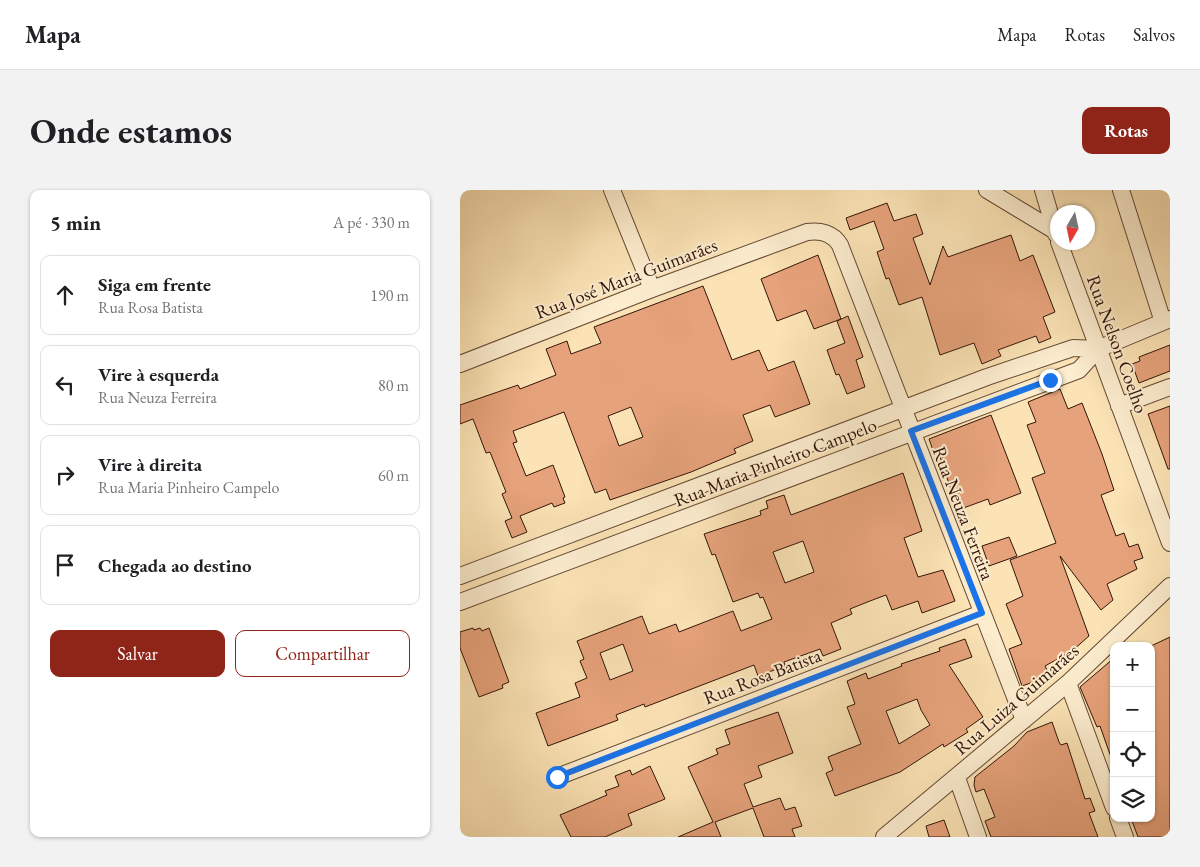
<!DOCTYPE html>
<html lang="pt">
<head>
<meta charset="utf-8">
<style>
	:root { --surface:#fff; --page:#f2f2f2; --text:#202124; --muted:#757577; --line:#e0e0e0; --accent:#8f2418 }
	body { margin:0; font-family:"EB Garamond",serif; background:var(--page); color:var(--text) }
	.controls { position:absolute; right:15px; bottom:15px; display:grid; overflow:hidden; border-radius:10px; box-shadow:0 1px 4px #0004 }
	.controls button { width:45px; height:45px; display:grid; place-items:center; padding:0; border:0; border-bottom:1px solid var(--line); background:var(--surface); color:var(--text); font:25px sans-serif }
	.compass { position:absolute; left:590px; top:15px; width:45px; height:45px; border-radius:50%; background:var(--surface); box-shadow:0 1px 4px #0004; rotate:189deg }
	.stop { position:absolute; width:15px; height:15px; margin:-11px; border:4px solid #1a73e8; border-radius:50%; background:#fff }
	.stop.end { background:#1a73e8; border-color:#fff; box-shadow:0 1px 5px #0008 }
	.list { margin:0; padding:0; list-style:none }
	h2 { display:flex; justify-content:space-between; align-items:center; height:65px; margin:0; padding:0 20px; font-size:21px }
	h2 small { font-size:16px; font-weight:400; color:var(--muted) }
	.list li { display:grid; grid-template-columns:32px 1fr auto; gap:15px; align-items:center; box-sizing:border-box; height:80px; margin:0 10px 10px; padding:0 10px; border:1px solid var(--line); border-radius:10px }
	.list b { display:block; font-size:19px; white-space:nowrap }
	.list p { margin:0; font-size:16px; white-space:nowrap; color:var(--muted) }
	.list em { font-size:16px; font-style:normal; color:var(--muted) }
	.actions { display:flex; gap:10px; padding:15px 20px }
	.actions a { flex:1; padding:11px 0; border:1px solid var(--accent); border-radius:10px; text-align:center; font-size:18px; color:var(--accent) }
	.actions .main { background:var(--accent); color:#fff }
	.icon { flex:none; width:28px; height:28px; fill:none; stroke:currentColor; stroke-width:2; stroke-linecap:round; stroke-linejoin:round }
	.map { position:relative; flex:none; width:710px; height:647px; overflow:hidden; border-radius:10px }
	header { display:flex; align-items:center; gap:30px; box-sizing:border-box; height:70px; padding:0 25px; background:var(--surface); border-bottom:1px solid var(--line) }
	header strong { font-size:24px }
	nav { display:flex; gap:28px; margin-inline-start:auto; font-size:18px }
	.intro { display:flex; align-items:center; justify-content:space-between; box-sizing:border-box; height:120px; padding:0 30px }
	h1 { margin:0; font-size:35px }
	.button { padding:12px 22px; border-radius:10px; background:var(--accent); color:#fff; font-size:18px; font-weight:700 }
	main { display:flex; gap:30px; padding:0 30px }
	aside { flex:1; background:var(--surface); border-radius:10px; box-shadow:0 1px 4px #0004 }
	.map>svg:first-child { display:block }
	.building { fill:#e6a27a; stroke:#331509; fill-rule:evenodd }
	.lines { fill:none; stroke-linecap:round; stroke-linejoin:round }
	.street-casing { stroke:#654834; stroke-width:18 }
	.street { stroke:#fcedcf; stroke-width:16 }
	.route { stroke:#1a73e8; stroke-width:6 }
	.labels { text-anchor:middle; stroke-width:4; stroke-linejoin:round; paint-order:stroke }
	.street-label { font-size:19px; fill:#331509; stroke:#fcedcf }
</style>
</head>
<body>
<header>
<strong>Mapa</strong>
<nav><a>Mapa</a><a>Rotas</a><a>Salvos</a></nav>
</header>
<div class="intro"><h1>Onde estamos</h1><a class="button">Rotas</a></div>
<main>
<aside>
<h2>5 min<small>A pé · 330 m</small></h2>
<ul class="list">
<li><svg class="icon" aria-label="ahead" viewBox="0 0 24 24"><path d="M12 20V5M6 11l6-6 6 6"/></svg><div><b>Siga em frente</b><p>Rua Rosa Batista</p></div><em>190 m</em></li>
<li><svg class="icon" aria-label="left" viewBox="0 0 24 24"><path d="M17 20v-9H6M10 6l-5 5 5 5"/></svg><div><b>Vire à esquerda</b><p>Rua Neuza Ferreira</p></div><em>80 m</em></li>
<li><svg class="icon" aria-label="right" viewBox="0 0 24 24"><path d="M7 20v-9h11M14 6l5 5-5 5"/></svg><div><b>Vire à direita</b><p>Rua Maria Pinheiro Campelo</p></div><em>60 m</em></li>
<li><svg class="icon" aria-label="arrive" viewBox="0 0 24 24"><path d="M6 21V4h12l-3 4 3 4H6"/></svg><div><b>Chegada ao destino</b></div></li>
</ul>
<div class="actions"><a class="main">Salvar</a><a>Compartilhar</a></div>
</aside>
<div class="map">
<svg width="710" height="647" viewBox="0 0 710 647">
	<rect width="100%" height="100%" fill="#fbe3b5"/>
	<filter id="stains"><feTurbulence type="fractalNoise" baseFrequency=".004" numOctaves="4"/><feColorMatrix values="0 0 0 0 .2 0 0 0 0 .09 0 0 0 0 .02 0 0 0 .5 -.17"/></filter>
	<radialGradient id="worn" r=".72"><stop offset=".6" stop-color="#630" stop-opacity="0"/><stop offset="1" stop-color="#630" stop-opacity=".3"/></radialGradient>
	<path class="building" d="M427 13 434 31 456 24 463 44 453 48 470 95 483 56 488 67 551 45 560 71 573 65 595 122 583 127 591 148 579 153 576 146 538 160 541 166 522 174 514 153 480 165 462 107 439 115 429 88 426 89 417 62 424 59 414 31 390 40 386 28Z
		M358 65 381 129 354 139 346 120 317 131 301 89Z
		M243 96 272 170 299 160 308 181 334 171 350 214 315 227 310 215 283 225 293 251 274 259 276 263 231 282 150 310 146 299 135 303 104 222 53 241 57 252 53 253 66 286 93 275 105 307 103 308 105 313 94 317 92 313 60 326 67 342 52 348 45 331 52 328 42 304 46 302 30 262 26 263 13 229 0 234V215L58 195 60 199 96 185 86 159 107 151 111 164 141 153 134 137ZM171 217 183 247 159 256 148 226Z
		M388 126 403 167 396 170 405 197 387 204 379 184 376 185 367 160 385 153 377 131Z
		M710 155V181L679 193 672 174 680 171 679 167Z
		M600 199 608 219 622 213 642 264 654 300 641 305 656 346 664 343 669 357 678 354 683 368 674 371 677 379 647 394 653 410 641 420 600 366 629 446 612 461 585 476 588 482 579 490 562 496 549 459 562 454 546 414 563 406 550 370 596 353 572 288 585 283 567 235 576 232 568 212Z
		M710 216V279H708L688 224Z
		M531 225 561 303 530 315 528 309 498 320 479 264 475 266 469 249Z
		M443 283 462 341 444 348 458 387 483 380 495 411 462 423 458 411 432 420 426 405 410 411 390 419 392 424 371 433 381 459 363 466 360 459 324 472 325 476 298 486 294 475 185 517 184 514 156 525 158 530 88 556 76 523 120 507 115 493 127 488 120 471 124 469 117 451 182 426 189 444 216 434 219 442 273 421 281 441 312 429 303 407 300 408 298 403 273 412 255 364 252 365 244 344 301 325 300 321 308 318 306 311 324 305 331 325ZM343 351 354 382 325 393 313 362ZM163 454 173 481 150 490 140 463Z
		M549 347 557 366 529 376 522 356Z
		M13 438 14 440 20 438 22 441 29 438 49 492 42 495 43 498 19 507 0 458V442Z
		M710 447V647H678L671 628H691V456Z
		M505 449 512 467 489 475 523 527 506 539 508 542 484 557 483 554 440 582 375 606 366 583 373 580 368 567 401 554 387 517 395 514 387 491 406 483 408 489 442 476 441 474 480 461 479 458ZM457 509 461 520 470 535 439 554 426 521Z
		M654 468V570H652L640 536 637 537 620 497Z
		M318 522 333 563 298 576 302 587 284 594 293 617 320 608 325 620 335 617 342 636 332 639 335 647H304L293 618 255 632 261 647H218L253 632 228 577 258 564 256 559 270 554 265 540Z
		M592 532 599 552 601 555 607 553 625 609 630 608 635 621 629 623 638 647H531L525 631 535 627 524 599 516 602 514 595 515 587 554 556 567 542Z
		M190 576 205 609 168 624 172 635 145 647H111L100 625 147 605 145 601 159 596 155 586 170 580 172 585Z
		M484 630 490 647H469L466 636Z"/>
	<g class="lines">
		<defs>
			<path id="street" d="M152 0 192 99
				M527 0 595 41
				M583 0 596 44
				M661 0 703 132
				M599 52 710 353
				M0 174 192 99 347 42C360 40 373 43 380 55L564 530
				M659 216 710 197
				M0 386 527 187 613 158 638 159 710 129
				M0 412 619 180 638 159
				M608 493 654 618
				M97 587 522 423
				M497 588 518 647
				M658 628 665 647
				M424 647 608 493 710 396"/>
		</defs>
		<use href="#street" class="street-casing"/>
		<use href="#street" class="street"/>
	</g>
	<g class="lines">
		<path class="route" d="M97 587 522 423 451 241 590 190"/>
	</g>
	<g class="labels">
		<g class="street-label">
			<text transform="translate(166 88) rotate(-21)" y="7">Rua José Maria Guimarães</text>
			<text transform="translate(658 154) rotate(70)" y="7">Rua Nelson Coelho</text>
			<text transform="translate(315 272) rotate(-21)" y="7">Rua Maria Pinheiro Campelo</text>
			<text transform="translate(504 323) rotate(69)" y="7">Rua Neuza Ferreira</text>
			<text transform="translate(302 486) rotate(-21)" y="7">Rua Rosa Batista</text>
			<text transform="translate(556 509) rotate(-41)" y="7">Rua Luiza Guimarães</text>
		</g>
	</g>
	<rect width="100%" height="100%" filter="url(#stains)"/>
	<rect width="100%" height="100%" fill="url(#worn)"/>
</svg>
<div class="controls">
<button>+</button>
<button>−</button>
<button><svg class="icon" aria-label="locate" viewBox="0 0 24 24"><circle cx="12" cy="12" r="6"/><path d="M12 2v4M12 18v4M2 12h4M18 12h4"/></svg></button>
<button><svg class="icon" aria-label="layers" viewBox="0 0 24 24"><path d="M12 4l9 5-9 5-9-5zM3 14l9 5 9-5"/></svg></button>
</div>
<svg class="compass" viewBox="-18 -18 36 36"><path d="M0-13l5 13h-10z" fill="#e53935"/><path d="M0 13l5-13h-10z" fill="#757577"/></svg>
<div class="stop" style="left:97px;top:587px"></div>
<div class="stop end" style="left:590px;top:190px"></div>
</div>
</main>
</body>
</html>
